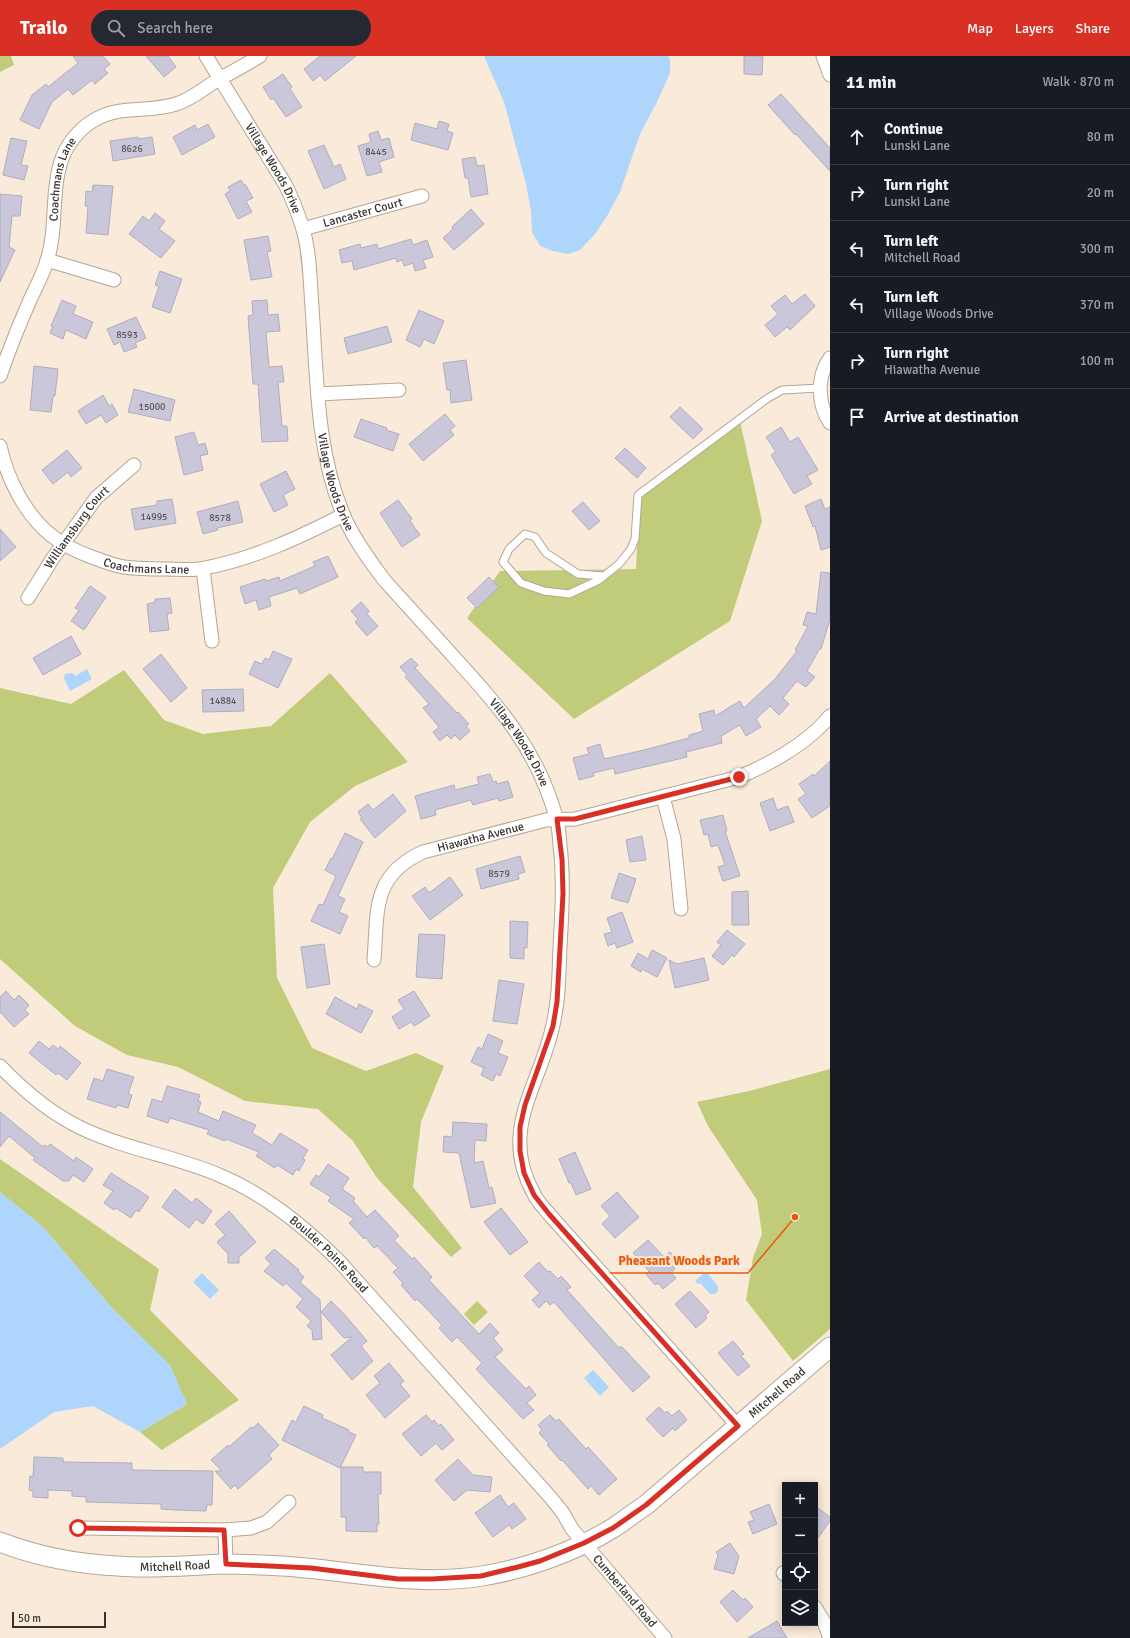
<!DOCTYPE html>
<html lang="en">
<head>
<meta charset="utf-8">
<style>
	:root { --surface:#171b24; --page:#242831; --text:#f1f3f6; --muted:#9ea1a6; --line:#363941; --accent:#d93025 }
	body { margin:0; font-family:Signika,sans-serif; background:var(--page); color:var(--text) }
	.controls { position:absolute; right:12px; bottom:12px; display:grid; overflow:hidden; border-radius:0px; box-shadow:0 2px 10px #0003 }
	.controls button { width:36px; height:36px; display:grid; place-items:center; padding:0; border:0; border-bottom:1px solid var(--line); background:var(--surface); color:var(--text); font:20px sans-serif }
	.scale { position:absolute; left:12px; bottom:10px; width:94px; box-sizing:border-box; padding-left:4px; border:2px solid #37322b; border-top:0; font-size:11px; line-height:14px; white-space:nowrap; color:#37322b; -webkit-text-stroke:3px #f9ead9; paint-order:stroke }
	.stop { position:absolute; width:12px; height:12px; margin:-9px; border:3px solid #d93025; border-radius:50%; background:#fff }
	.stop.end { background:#d93025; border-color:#fff; box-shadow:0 1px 4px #0008 }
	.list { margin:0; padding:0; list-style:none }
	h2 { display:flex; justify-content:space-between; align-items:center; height:52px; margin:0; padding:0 16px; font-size:17px }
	h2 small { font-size:13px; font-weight:400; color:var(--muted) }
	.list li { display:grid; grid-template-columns:26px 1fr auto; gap:12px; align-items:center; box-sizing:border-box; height:56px; padding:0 16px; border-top:1px solid var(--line) }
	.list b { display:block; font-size:15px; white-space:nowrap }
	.list p { margin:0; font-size:13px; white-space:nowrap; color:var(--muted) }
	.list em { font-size:13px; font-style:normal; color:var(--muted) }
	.icon { flex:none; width:22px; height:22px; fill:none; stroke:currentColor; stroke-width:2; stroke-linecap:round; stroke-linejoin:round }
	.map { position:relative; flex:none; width:830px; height:1582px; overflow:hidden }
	header { display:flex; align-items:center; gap:24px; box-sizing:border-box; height:56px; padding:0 20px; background:var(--accent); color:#fff }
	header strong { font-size:19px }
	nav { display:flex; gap:22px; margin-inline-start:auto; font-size:14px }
	.search { width:280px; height:36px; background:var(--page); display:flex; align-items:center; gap:10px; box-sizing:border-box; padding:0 14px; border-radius:22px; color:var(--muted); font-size:15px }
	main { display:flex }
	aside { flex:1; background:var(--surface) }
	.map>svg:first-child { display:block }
	.green { fill:#c0cc79 }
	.water { fill:#aed6fc }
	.building { fill:#cbc7db; stroke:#b0adc0 }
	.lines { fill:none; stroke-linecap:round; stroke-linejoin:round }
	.service-casing { stroke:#b4a696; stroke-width:9 }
	.minor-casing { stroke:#b4a696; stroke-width:15 }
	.secondary-casing { stroke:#b4a696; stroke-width:21 }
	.service { stroke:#fff; stroke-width:7 }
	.minor { stroke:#fff; stroke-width:13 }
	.secondary { stroke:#fff; stroke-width:19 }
	.route { stroke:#d93025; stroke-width:5 }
	.labels { text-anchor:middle; stroke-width:4; stroke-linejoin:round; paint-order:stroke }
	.number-label { font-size:10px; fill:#5c5757 }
	.street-label { font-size:12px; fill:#37322b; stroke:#f9ead9 }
	.leader { fill:none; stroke:#e8590c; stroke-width:1.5 }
	.callout-dot { fill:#e8590c; stroke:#f9ead9; stroke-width:1.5 }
	.callout-label { font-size:13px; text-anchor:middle; font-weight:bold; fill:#e8590c; stroke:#f9ead9; stroke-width:4; stroke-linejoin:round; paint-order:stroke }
</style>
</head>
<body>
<header>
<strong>Trailo</strong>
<div class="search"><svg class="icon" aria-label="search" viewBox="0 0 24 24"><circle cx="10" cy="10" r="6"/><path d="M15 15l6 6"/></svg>Search here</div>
<nav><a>Map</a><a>Layers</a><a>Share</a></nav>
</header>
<main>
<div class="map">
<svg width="830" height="1582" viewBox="0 0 830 1582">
	<rect width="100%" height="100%" fill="#f9ead9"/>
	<path class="green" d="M0 0H11L14 9 0 16Z
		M740 365 762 465 730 565 574 663 467 562 500 515 636 513 640 441Z
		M124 614 164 664 203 678 271 670 330 617 408 706 355 730 310 766 273 832 277 922 312 992 366 1015 416 997 444 1010 421 1066 413 1131 462 1192 451 1201 377 1122 353 1085 318 1053 245 1045 178 1011 127 999 75 970 0 903V632L71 648Z
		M830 1013V1273L793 1305 746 1244 753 1202 762 1178 757 1144 708 1070 697 1046 749 1035Z
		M0 1103 159 1213 150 1254 239 1344 162 1394 140 1376 187 1348 170 1310 111 1251 43 1171 0 1136Z
		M477 1245 488 1256 474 1269 464 1258Z"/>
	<path class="water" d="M484 0H668L670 2V17L657 46 640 78 620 136 607 160 595 178 580 194 568 198 553 195 540 190 532 176 531 155 526 128 504 46Z
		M87 613 92 623 70 635 64 622 65 618 73 617 75 620Z
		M0 1136 43 1171 111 1251 170 1309 187 1348 140 1376 93 1350 54 1356 0 1393Z
		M202 1217 219 1234 210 1243 193 1226Z
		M703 1218H708L718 1230V1235L715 1238H710L700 1227 698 1228 695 1225Z
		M593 1314 609 1331 600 1340 584 1322Z"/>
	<path class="building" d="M73 0H103L110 8 104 13 108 17 95 28 92 24 73 39 68 33 52 46 39 73 20 64 32 39 46 28 48 31 78 7Z
		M146 0H168L176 11 164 21Z
		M320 0H356L325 25 320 19 313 25 304 13Z
		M744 0H763L762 19 744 18Z
		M283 18 292 31 290 33 302 51 286 61 273 42 271 44 263 31Z
		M781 38 830 92V115L796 78 795 79 768 49Z
		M439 65 449 68 447 75 453 77 448 94 411 84 415 67 437 73Z
		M208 68 215 81 182 99 173 81 195 69 197 74Z
		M378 75 381 84 389 82 394 101 379 106 382 116 367 120 358 90 371 86 369 78Z
		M138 81V83L152 81 155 98 113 105 110 85Z
		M11 82 27 85 21 109 28 110 24 124 3 119Z
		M324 89 334 111 340 108 346 123 324 133 308 95Z
		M475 101 477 110 484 109 488 138 471 141 468 122H465L462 103Z
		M241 124 244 129 245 128 253 142 246 145 252 156 238 163 225 138 230 135 228 131Z
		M93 129 113 130 108 179 86 177 88 150H85L86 135 92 136Z
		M0 138 22 140 20 160H12L9 191 15 194 0 226Z
		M471 153 484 168 454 194 443 182 453 173 452 171Z
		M155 157 165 165 159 173 175 185 161 202 129 178 143 160 149 165Z
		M268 180 271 195 267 196 272 221 251 224 244 184Z
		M411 183 413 189 427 184 433 201 423 204 426 212 415 215 413 207 404 210 402 204 397 206 396 202 354 214 352 205 342 207 339 194 360 188 361 192 377 188 378 193Z
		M160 215 182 223 170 257 152 251 159 230 155 229Z
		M805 238 815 250 790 274 787 271 775 281 765 269 778 258 771 250 785 239 792 248Z
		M62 244 76 250 73 258 93 266 86 283 66 274 63 283 50 277 53 270H51Z
		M267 244 268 259 278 258 280 275 266 276 269 311 282 310 284 326H278L282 370H287L288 385 262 386 258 328H253L248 260 253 259 252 245Z
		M419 254 444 265 434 288 424 283 420 291 406 284Z
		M136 261 146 282 135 287 137 291 124 296 120 286 114 289 107 273Z
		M387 270 392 286 348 298 344 282Z
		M466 304 472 344 451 347 450 334H447L443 307Z
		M34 310 58 313 55 340H53L51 356 30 354Z
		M134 333 175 344 170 365 128 356Z
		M103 339 109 350 112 348 118 359 106 367 101 359 86 368 78 355Z
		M680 351 703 373 693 383 670 361Z
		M445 358 455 370 450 374 454 379 423 405 409 388Z
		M361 363 387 372 386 374 399 378 393 395 354 381Z
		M781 371 790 386 798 381 818 414 807 420 812 428 794 438 771 399 776 396 766 381Z
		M194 376 198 389 205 387 208 398 200 400 203 414 184 419 175 381Z
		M625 392 646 412 637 422 615 402Z
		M67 394 82 412 71 421 68 416 53 428 42 414Z
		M286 415 295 433 283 439 288 449 274 456 260 428Z
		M172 443 176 467 135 474 131 453 157 449V445Z
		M821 443 825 453 830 451V491L821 494 815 470 813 471 805 450Z
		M398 444 412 463 410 465 420 479 402 491 380 457Z
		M238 445 243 466 217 472 218 474 203 478 197 456Z
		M583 446 600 465 589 474 572 455Z
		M0 473 16 491 0 505Z
		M328 500 338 521 300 538 297 532 269 541 271 550 259 554 256 544 245 548 240 531 265 523 266 525 279 521 280 525 315 510 313 506Z
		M821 516 830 517V563L821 593 820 592 807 615 815 621 806 631 797 625 783 642 789 648 779 659 770 650 756 663 761 671 746 680 740 669 721 680 722 687 686 696 687 701 615 718 614 712 593 717 594 720 579 724 573 702 589 698 587 692 600 688 604 703 644 694 689 682V679L703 675 699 658 714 654 715 660 740 645 744 652 775 623 797 595 795 594 808 570 803 569 807 556 816 558Z
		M489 521 499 531 477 552 467 542Z
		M90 530 106 541 84 574 71 565 79 554 75 552Z
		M170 542 172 557 167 558 169 574 150 576 147 548 155 546V543Z
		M361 546 369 555 367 558 378 570 367 580 355 566 358 563 351 555Z
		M71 580 81 598 43 619 33 602Z
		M273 595 292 603 278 632 249 618 255 605 262 608 265 602 269 604Z
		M161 598 187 632 171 646 143 613Z
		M411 602 418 609 415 612 457 657 458 656 469 668 466 670 470 675 460 684 455 679 451 683 447 679 440 685 433 676 439 671 423 652 429 648 405 621 407 619 400 611Z
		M243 633 244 655 203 656 202 634Z
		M830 705V750L812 762 798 743 806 738 799 728 813 718 814 720Z
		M490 718 493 726 496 725 497 728 508 725 513 741 499 745 498 742 473 749 471 744 435 754 436 759 421 763 415 740 454 729 455 734 479 728 477 721Z
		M393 738 406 755 375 782 360 763 362 762 358 756 368 748 373 754Z
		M773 742 777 754 788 750 794 766 770 775 760 747Z
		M723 759 727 775H725L740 820 723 825 718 811 725 809 718 789 711 791 708 778 704 779 700 764Z
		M345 777 363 786 338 840 345 843 339 856 348 860 340 878 311 865 319 848 323 849 336 820 325 814 331 802 332 803Z
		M642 780 646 804 630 806 626 784Z
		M520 800 525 816 518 818 519 823 481 833 476 813Z
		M619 817 636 823 628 847 611 842Z
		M450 821 463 839 430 864 412 840 425 831 429 837Z
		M748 835 749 869H732V836Z
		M622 856 633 886 617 892 615 887 608 890 604 878 612 876 607 862Z
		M510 865 528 866 527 892 524 891V903L510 902Z
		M727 874 745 888 734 901 732 899 723 909 712 900 721 889 717 886Z
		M419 878 445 879 442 923 416 921Z
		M324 888 330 928 307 932 301 891Z
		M652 894 667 902 657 921 642 913 641 916 631 910 638 897 648 903Z
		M704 902 709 924 675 932 669 904 677 908Z
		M499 924 524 928 517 968 493 965Z
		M6 935 14 944 19 939 29 949 25 954 29 958 14 971 0 956V941Z
		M414 935 430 960 414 970 411 966 399 973 392 961 404 953 398 944Z
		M335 941 357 953 359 948 373 955 361 977 326 958Z
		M488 978 503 985 498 997 508 1001 500 1020 496 1018 493 1025 481 1019 484 1012 471 1006 478 991 482 993Z
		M39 985 49 993 53 989 58 993 60 990 81 1007 67 1024 58 1017 56 1019 29 997Z
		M107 1013 134 1021 128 1038 132 1039 128 1052 117 1049 116 1052 87 1043 94 1022 103 1025Z
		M167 1030 200 1039 198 1045 201 1046 198 1056 219 1065 223 1055 256 1069 252 1077 272 1089 280 1077 308 1094 303 1102 305 1104 299 1115 296 1113 293 1119 277 1109 275 1112 256 1100 259 1096 226 1083 225 1085 207 1078 209 1074 170 1062 168 1067 147 1060 152 1043 162 1046Z
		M0 1056 43 1091 44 1089 48 1091 50 1088 74 1105 76 1101 93 1113 84 1126 73 1119 69 1125H63L33 1104 35 1102 9 1080 0 1091Z
		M453 1066 487 1068 486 1085 475 1084 474 1107 483 1105 489 1132 492 1131 496 1147 471 1152 459 1097 443 1096 444 1080 452 1081Z
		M575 1096 591 1133 576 1139 571 1127H569L559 1103Z
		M328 1108 349 1122 342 1133 355 1142 353 1145 367 1161 375 1154 399 1180 394 1184 412 1203 414 1201 432 1221 429 1224 479 1278 490 1267 499 1277 493 1282 503 1294 495 1301 526 1333 529 1330 536 1339 527 1347 534 1354 523 1363 476 1313 482 1307 457 1281 452 1286 439 1272 442 1269 417 1243 415 1245 401 1229 403 1227 393 1216 398 1212 377 1190 374 1192 365 1181 364 1183 349 1167 354 1163 328 1145 331 1141 310 1128 316 1119 319 1121Z
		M111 1117 149 1141 139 1156 136 1154 131 1162 116 1152 114 1154 104 1147 113 1135 103 1129Z
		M175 1133 192 1147 196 1142 212 1155 203 1168 196 1163 189 1172 162 1151Z
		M617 1136 639 1161 615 1182 602 1168 610 1160 601 1150Z
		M501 1152 528 1186 510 1199 484 1166Z
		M229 1155 256 1186 239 1201V1207H228V1198L217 1186 225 1179 215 1168Z
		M648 1184 664 1201 670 1196 676 1203 671 1208 675 1213 671 1217 676 1222 663 1233 658 1227 655 1229 646 1218 649 1215 633 1197Z
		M274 1193 299 1214 298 1215 304 1221 300 1226 320 1244 322 1283 313 1284 312 1274 307 1270 311 1265 296 1251 303 1243 286 1227 283 1230 264 1215 271 1208 265 1202Z
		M539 1206 548 1216 550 1215 558 1223 561 1220 571 1231 567 1234 619 1292 621 1290 624 1293 650 1321 633 1336 554 1246 550 1249 546 1245 539 1252 532 1244 540 1237 524 1220Z
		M690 1235 709 1256 705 1260 707 1262 696 1272 675 1248Z
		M331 1245 345 1259 367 1285 361 1290 373 1305 352 1324 331 1299 352 1281 344 1282 321 1256Z
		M733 1285 744 1298 741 1300 750 1310 738 1320 718 1297Z
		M389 1307 404 1325 400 1328 410 1340 385 1362 366 1339 380 1327 374 1320Z
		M304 1350 323 1359 322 1362 349 1374V1376L356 1379 340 1412 282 1384 292 1364 296 1366Z
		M659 1351 665 1357 667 1355 672 1360 679 1354 687 1364 675 1375 673 1372 663 1381 646 1363Z
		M426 1359 432 1366 434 1364 439 1370 441 1368 454 1384 442 1394 436 1387 421 1400 402 1378Z
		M550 1359 556 1365 559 1363 586 1393 588 1391 617 1423 599 1439 591 1430 588 1433 562 1404 561 1405 547 1389 549 1388 539 1377 542 1374 538 1369Z
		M258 1367 279 1389 269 1399 272 1403 262 1412 238 1433 235 1429 231 1433 215 1415H222L211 1404 228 1389 229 1391 251 1371 253 1372Z
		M34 1401 63 1402V1406L132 1407V1414L213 1415 212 1449H207L206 1455 175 1454 161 1453V1448L86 1446V1441L72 1440V1435L48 1434V1442L33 1441V1435L29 1434 30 1420 33 1421Z
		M458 1403 473 1419 492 1421 490 1436 467 1434 454 1445 435 1424Z
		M341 1411H363V1416H381V1438H378L379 1468H377V1476L346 1475V1461H341Z
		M500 1439 508 1451 514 1447 526 1463 512 1473 509 1469 493 1481 475 1457Z
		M769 1448 777 1468 753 1478 748 1466 754 1464 750 1456Z
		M815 1450 830 1461V1465L815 1486Z
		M730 1487 739 1500 734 1518 714 1513 718 1499 716 1496Z
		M733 1534 743 1544 745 1542 753 1551 737 1566 720 1546Z
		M777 1565 787 1582H748Z"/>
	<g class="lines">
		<defs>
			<path id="service" d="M603 520 578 518 546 497 535 481 525 478 509 493 503 506 521 527 544 535 569 538 599 524 619 508 631 493 635 483 638 439 768 342 782 334 820 332"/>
			<g id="minor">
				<path id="s1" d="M206 0 285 128C292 142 298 157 303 173 310 198 310 225 312 251 317 320 316 393 343 458 353 482 369 504 385 525 408 550 431 576 454 601 500 652 537 693 556 761 559 769 559 779 560 789 564 823 562 857 560 891 559 917 559 943 553 969 540 1030 498 1074 534 1138 537 1145 544 1152 549 1158L738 1370"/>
				<path d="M823 0 830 19"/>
				<path id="s2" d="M303 173 422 140"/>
				<path d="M47 204 114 224"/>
				<path d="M830 302C816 321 818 349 830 367"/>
				<path id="s3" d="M0 320C9 294 19 269 30 244 36 231 43 218 47 205 58 171 50 133 63 100 68 87 80 73 91 66 122 47 145 58 176 48 193 43 206 30 221 22 234 15 247 8 260 0"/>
				<path d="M318 338 399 334"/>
				<path id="s4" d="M0 390C7 422 25 459 52 480 63 489 76 495 89 500 100 504 112 509 124 511 138 513 152 513 166 513 179 513 193 515 205 512 255 502 298 482 343 459"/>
				<path d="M203 513 212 585"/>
				<path id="s5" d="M28 542 53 502 96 442 134 409"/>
				<path d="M663 741 674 783 681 853"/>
				<path id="s6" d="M374 904C378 855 371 820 423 796L546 764 575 763 739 721C772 707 807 688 830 660"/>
				<path id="s7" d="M0 1010C24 1035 50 1057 81 1072 125 1093 174 1100 219 1119 265 1138 304 1170 339 1205L551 1442 563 1457 572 1473 665 1582"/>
				<path d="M78 1472 225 1474 251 1472 267 1466 289 1446"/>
				<path d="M225 1474 226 1508"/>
				<path d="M783 1517 785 1519"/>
				<path d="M815 1551 824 1566 830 1582"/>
			</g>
			<g id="secondary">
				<path id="s8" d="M0 1486C36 1500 79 1508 118 1510 153 1513 189 1509 225 1508 243 1508 263 1509 282 1510 348 1514 414 1531 482 1520 526 1513 574 1496 613 1472 624 1465 635 1456 646 1449L830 1291"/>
			</g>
		</defs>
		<use href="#service" class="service-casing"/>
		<use href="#minor" class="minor-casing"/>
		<use href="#secondary" class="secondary-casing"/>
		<use href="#service" class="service"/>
		<use href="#minor" class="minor"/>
		<use href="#secondary" class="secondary"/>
	</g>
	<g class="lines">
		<path class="route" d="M78 1472 224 1474 226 1508 311 1512 398 1523H432L481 1520 518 1511 540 1505 584 1487 613 1472 646 1449 738 1370 549 1158 534 1139 524 1117 520 1095V1071L525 1049 553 970 557 946 563 838 562 803 557 763H575L739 721"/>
	</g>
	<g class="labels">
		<g class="number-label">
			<text x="132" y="96">8626</text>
			<text x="376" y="99">8445</text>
			<text x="127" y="282">8593</text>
			<text x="152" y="354">15000</text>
			<text x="154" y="464">14995</text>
			<text x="220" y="465">8578</text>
			<text x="223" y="648">14884</text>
			<text x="499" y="821">8579</text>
		</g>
		<g class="street-label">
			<text dy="4" stroke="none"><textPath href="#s1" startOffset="131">Village Woods Drive</textPath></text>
			<text dy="4" stroke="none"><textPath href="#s3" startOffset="208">Coachmans Lane</textPath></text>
			<text dy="4" stroke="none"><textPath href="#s2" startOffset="62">Lancaster Court</textPath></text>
			<text dy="4" stroke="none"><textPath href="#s1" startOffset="455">Village Woods Drive</textPath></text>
			<text dy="4" stroke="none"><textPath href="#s5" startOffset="86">Williamsburg Court</textPath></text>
			<text dy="4" stroke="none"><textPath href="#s4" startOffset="207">Coachmans Lane</textPath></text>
			<text dy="4" stroke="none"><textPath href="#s1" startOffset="778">Village Woods Drive</textPath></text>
			<text dy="4" stroke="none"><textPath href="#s6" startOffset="187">Hiawatha Avenue</textPath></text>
			<text dy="4" stroke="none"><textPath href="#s7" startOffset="385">Boulder Pointe Road</textPath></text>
			<text dy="4" stroke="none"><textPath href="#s8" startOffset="839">Mitchell Road</textPath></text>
			<text dy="4" stroke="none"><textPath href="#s8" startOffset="178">Mitchell Road</textPath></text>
			<text dy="4" stroke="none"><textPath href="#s7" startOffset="834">Cumberland Road</textPath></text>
		</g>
	</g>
	<path class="leader" d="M795 1161L748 1217H610"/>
	<circle class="callout-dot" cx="795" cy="1161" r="4"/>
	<g class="callout-label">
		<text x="679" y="1209">Pheasant Woods Park</text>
	</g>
</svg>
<div class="controls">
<button>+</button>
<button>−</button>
<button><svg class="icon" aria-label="locate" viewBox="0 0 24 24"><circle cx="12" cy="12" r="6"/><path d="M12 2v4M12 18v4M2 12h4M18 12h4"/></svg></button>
<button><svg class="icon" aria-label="layers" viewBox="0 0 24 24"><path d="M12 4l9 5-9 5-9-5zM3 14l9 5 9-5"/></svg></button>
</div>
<div class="scale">50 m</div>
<div class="stop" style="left:78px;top:1472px"></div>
<div class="stop end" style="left:739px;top:721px"></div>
</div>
<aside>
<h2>11 min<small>Walk · 870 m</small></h2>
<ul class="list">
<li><svg class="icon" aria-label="ahead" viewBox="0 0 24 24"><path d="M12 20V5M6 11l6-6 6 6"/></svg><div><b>Continue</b><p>Lunski Lane</p></div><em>80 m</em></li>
<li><svg class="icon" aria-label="right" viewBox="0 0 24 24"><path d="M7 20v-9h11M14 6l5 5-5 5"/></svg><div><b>Turn right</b><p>Lunski Lane</p></div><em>20 m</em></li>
<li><svg class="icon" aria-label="left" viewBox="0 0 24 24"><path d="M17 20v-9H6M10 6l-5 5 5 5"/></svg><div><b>Turn left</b><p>Mitchell Road</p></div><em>300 m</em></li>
<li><svg class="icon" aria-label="left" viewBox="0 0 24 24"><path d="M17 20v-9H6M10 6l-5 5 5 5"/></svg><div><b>Turn left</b><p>Village Woods Drive</p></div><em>370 m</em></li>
<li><svg class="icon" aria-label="right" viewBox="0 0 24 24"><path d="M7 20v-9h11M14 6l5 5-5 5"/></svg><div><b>Turn right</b><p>Hiawatha Avenue</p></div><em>100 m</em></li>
<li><svg class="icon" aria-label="arrive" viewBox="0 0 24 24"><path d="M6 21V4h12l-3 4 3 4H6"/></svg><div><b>Arrive at destination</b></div></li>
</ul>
</aside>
</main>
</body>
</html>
